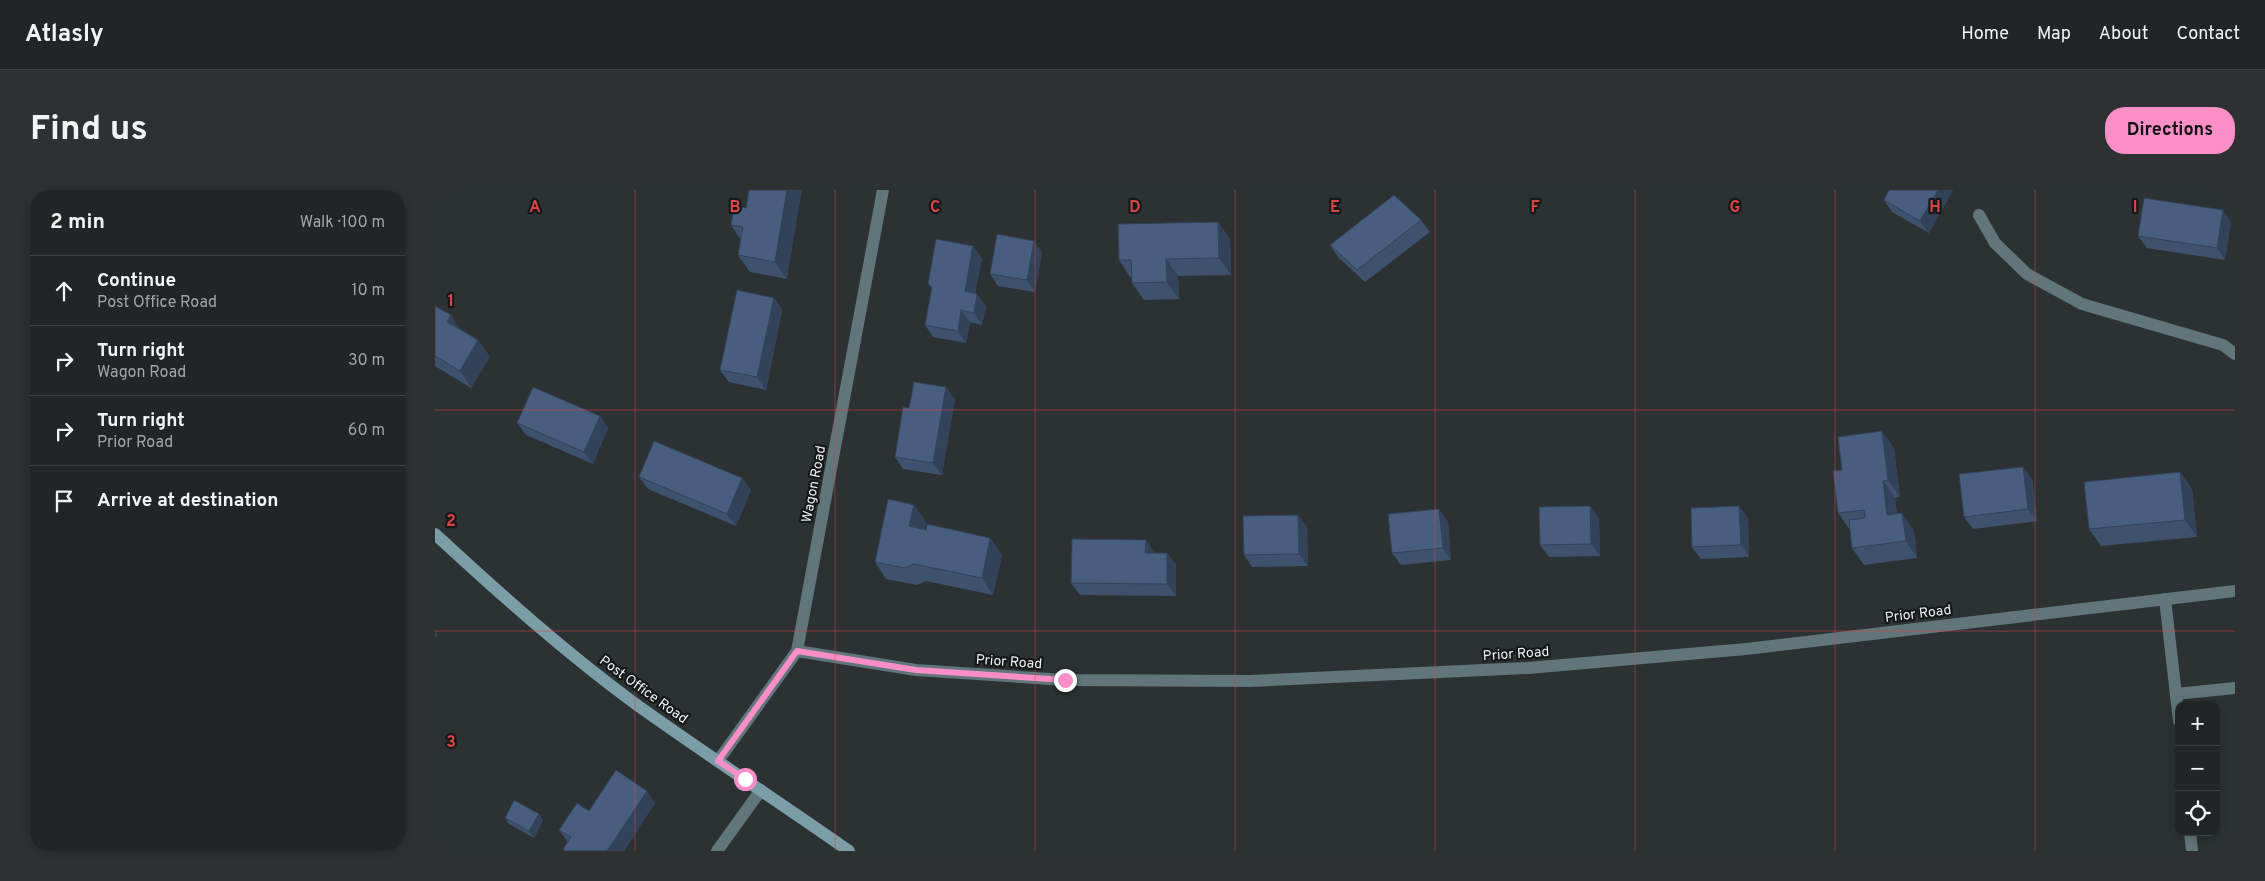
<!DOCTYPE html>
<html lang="en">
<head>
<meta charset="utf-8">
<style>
	:root { --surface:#212526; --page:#2d3132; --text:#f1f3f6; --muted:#a2a5a7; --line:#3e4243; --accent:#fa8fc8 }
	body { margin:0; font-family:Overpass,sans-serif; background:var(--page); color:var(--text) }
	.controls { position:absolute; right:15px; bottom:15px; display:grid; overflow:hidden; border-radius:10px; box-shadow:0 2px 12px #0003 }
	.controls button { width:45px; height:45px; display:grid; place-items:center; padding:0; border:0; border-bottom:1px solid var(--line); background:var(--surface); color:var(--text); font:25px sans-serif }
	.stop { position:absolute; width:15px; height:15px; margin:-11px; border:4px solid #fa8fc8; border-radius:50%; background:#fff }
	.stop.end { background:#fa8fc8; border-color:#fff; box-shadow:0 1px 5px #0008 }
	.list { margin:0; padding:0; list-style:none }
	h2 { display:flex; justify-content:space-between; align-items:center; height:65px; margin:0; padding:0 20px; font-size:21px }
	h2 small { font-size:16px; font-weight:400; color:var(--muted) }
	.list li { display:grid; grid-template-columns:32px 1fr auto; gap:15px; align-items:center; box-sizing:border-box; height:70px; padding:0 20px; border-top:1px solid var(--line) }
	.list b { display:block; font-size:19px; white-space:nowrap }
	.list p { margin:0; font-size:16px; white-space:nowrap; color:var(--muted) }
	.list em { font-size:16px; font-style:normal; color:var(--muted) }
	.icon { flex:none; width:28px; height:28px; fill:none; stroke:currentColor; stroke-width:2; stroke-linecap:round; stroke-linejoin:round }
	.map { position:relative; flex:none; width:1800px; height:661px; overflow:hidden; border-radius:20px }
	header { display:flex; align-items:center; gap:30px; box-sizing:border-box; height:70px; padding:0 25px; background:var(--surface); border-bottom:1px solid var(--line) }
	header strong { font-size:24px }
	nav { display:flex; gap:28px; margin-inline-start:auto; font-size:18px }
	.intro { display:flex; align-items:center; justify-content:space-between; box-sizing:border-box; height:120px; padding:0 30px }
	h1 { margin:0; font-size:35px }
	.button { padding:12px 22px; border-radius:20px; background:var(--accent); color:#111; font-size:18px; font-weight:700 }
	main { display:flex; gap:30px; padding:0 30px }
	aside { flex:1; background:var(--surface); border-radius:20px; box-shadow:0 2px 12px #0003 }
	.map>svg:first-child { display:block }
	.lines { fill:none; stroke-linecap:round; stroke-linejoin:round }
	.lane { stroke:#60767b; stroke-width:12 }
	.street { stroke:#60767b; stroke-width:12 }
	.secondary { stroke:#7a9da6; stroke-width:12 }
	.wall { fill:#3e516d }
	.shaded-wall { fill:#324259 }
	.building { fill:#485e7f; stroke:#324259 }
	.route { stroke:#fa8fc8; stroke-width:6 }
	.grid { fill:none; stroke:#d94646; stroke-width:1; stroke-opacity:0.55 }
	.labels { text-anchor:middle; stroke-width:4.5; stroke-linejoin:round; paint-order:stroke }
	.street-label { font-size:14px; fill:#edf0f1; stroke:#161819 }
	.grid-label { font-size:16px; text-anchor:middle; font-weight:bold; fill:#d94646; stroke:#161819; stroke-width:4.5; stroke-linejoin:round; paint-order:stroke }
</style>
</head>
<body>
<header>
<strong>Atlasly</strong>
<nav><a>Home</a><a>Map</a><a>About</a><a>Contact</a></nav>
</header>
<div class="intro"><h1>Find us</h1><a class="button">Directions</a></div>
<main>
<aside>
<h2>2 min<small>Walk · 100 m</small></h2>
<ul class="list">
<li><svg class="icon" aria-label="ahead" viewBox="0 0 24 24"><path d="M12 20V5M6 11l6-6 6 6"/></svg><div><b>Continue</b><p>Post Office Road</p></div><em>10 m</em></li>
<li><svg class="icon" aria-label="right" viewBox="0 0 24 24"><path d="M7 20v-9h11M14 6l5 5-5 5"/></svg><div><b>Turn right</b><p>Wagon Road</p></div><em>30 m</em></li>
<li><svg class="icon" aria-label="right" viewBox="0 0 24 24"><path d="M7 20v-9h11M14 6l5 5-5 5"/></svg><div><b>Turn right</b><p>Prior Road</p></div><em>60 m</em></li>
<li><svg class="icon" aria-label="arrive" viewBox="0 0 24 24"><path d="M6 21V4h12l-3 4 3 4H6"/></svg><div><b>Arrive at destination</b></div></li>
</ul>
</aside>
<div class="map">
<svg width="1800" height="661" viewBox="0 0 1800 661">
	<rect width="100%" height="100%" fill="#2c3133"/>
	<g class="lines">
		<path class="lane" d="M1544 25 1560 53 1592 84 1647 114 1788 155 1800 164
			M1730 409 1744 531
			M1741 504 1800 498
			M1755 642 1757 661"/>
		<path class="street" d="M362 461 481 480 630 490 815 491 1093 478 1311 459 1800 401
			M283 571 362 461 448 0
			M282 661 326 600"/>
		<path class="secondary" d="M0 344C65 404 131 463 202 515 272 565 344 612 414 661"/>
	</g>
	<path class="wall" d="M1454 0H1518L1494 43 1457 22 1449 10Z
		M311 18 352 89 315 82 303 65 306 50 296 35Z
		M1788 20 1796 32 1790 70 1712 58 1703 46Z
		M986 30 995 42 930 92 903 67 895 55Z
		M783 32 795 49 796 85 743 86 744 109 709 110 697 93V87H695L684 70Z
		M599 51 607 63 600 102 563 96 555 84Z
		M547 68 540 103 542 104 551 116 547 135 535 132 531 153 498 147 490 135 497 98 493 94Z
		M339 108 347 120 331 200 294 192 285 180Z
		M0 116 27 140 43 150 55 167 36 198 0 176Z
		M520 209 507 285 468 279 460 267 474 218Z
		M165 226 173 238 158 274 91 245 82 233Z
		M1447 241 1459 258 1465 307 1460 308 1462 324 1479 340 1482 368 1429 375 1417 358 1415 340 1403 323 1407 280Z
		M1588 277 1597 289 1602 331 1538 339 1529 327Z
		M1745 282 1757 299 1762 347 1666 356 1654 339Z
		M204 287 307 288 316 300 301 336 213 299Z
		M479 315 491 332 489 340 555 348 567 365 558 405 491 391 482 395 451 389 440 372Z
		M1304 316 1313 328 1314 367 1266 369 1257 357Z
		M863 325 872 337 873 376 817 377 809 365Z
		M1164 328 1165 366 1114 367 1105 355Z
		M1013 331 1016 370 966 375 957 363Z
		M711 350 719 363H732L741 375V406L645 405 636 393Z
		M220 613 189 661H129L128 659 133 652 124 640 154 621Z
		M104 624 108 630 99 648 74 634 70 628Z"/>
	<path class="shaded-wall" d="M352 0H367L352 89 340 72Z
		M1503 0H1518L1494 43 1485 31Z
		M1788 20 1796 32 1790 70 1782 58Z
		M783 32 795 49 796 85 784 68Z
		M599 51 607 63 600 102 592 90Z
		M538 56 547 68 538 113 530 101Z
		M731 69 743 86 744 109 732 92Z
		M542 104 551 116 547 135 539 123Z
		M339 108 347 120 331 200 322 187Z
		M526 120 535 132 531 153 523 141Z
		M16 125 27 142 12 132Z
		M43 150 55 167 36 198 25 181Z
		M511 197 520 209 507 285 498 273Z
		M165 226 173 238 158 274 149 262Z
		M1447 241 1459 258 1465 307 1453 290Z
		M1588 277 1597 289 1602 331 1593 319Z
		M1745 282 1757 299 1762 347 1750 330Z
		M307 288 316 300 301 336 292 324Z
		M1448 291 1460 308 1464 342 1452 325Z
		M479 315 491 332 486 353 474 336Z
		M1155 316 1164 328 1165 366 1156 354Z
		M1304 316 1313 328 1314 367 1306 355Z
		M1004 319 1013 331 1016 370 1008 358Z
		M1467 323 1479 340 1482 368 1471 351Z
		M863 325 872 337 873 376 864 364Z
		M555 348 567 365 558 405 547 388Z
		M711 350 719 362V375L710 363Z
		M732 363 741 375V406L732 394Z
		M0 440 3 445 0 448Z
		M212 601 220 613 189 661H172Z
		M104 624 108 630 99 648 94 641Z"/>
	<path class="building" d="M314 0H352L340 72 303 65 308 37 296 35 299 16 311 18Z
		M1454 0H1503L1485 31 1449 10Z
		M959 5 986 30 922 80 895 55Z
		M1709 8 1788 20 1782 58 1703 46Z
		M783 32 784 68 731 69 732 92 697 93 696 70H684L683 34Z
		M562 44 599 51 592 90 555 84Z
		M501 49 538 56 530 101 542 104 539 123 526 120 523 141 490 135 497 97 493 94Z
		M302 100 339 108 322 187 285 180Z
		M0 116 16 125 12 132 43 150 25 181 0 166Z
		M479 192 511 197 498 273 460 267 468 217 474 218Z
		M98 197 165 226 149 262 82 233Z
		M1447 241 1453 290 1448 291 1452 325 1467 323 1471 351 1417 358 1414 330 1430 328 1429 320 1403 323 1398 281 1407 280 1403 247Z
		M219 251 307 288 292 324 204 287Z
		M1588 277 1593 319 1529 327 1524 284Z
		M1745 282 1750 330 1654 339 1649 292Z
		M453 309 479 315 474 336 491 340 492 334 555 348 547 388 479 374 470 378 440 372Z
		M1155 316 1156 354 1105 355 1104 317Z
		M1304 316 1306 355 1257 357 1256 318Z
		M1004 319 1008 358 957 363 953 324Z
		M863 325 864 364 809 365 808 326Z
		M637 349 711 350 710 363H732V394L636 393Z
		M181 580 212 601 172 661H131L128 659 136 647 124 640 142 613 154 621Z
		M79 610 104 624 94 641 70 628Z"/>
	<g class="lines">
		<path class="route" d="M310 589 283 571 362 461 481 480 630 490"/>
	</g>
	<path class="grid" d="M200 0V661M400 0V661M600 0V661M800 0V661M1000 0V661M1200 0V661M1400 0V661M1600 0V661M0 220H1800M0 441H1800"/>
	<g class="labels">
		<g class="street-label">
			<text transform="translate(378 294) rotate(-79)" y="5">Wagon Road</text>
			<text transform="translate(1483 423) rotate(-7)" y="5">Prior Road</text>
			<text transform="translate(1081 463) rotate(-4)" y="5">Prior Road</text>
			<text transform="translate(574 471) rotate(4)" y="5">Prior Road</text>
			<text transform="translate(209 499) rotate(36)" y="5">Post Office Road</text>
		</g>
	</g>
	<g class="grid-label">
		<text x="100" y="22">A</text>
		<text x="300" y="22">B</text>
		<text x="500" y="22">C</text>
		<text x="700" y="22">D</text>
		<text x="900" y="22">E</text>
		<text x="1100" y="22">F</text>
		<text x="1300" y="22">G</text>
		<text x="1500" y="22">H</text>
		<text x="1700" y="22">I</text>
		<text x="16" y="116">1</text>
		<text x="16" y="336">2</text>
		<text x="16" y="557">3</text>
	</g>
</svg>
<div class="controls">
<button>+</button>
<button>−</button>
<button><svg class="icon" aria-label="locate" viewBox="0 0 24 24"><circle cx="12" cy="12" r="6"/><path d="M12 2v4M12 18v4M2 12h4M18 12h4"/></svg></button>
</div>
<div class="stop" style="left:310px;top:589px"></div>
<div class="stop end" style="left:630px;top:490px"></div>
</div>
</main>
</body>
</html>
